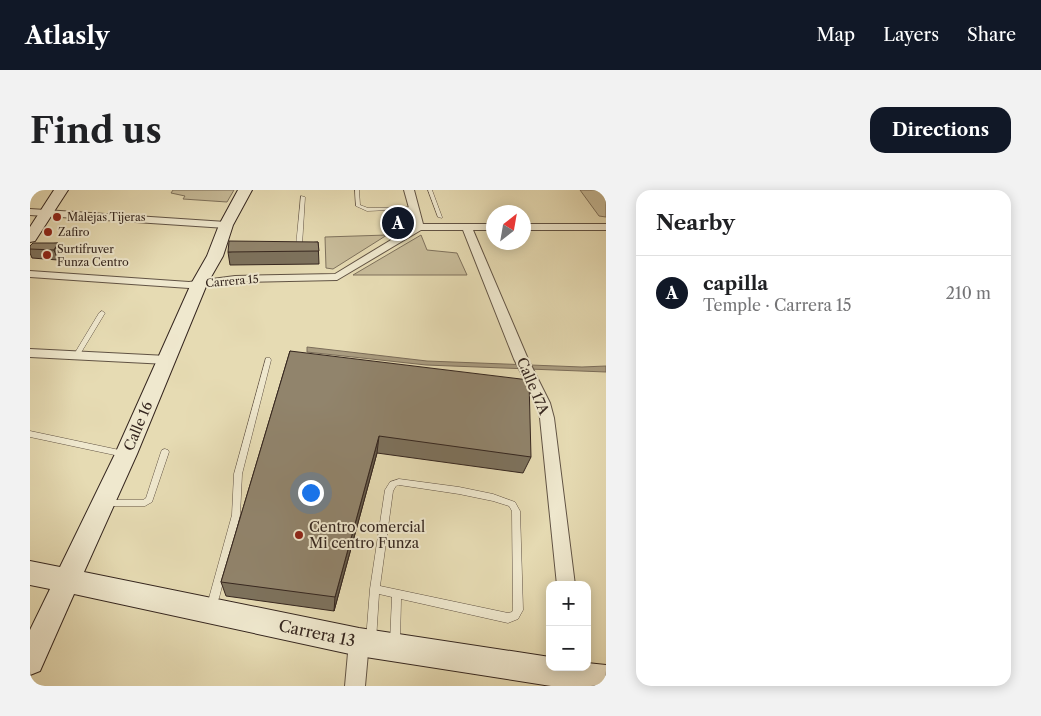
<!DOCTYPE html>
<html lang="en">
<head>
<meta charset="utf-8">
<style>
	:root { --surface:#fff; --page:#f2f2f2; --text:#202124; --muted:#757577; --line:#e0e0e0; --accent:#111827 }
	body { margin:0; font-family:"Libre Caslon Text",serif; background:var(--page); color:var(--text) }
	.controls { position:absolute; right:15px; bottom:15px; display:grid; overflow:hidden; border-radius:10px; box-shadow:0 2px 12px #0003 }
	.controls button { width:45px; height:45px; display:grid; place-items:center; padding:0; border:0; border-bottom:1px solid var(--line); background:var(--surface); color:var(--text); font:25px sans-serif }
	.compass { position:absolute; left:456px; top:15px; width:45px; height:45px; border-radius:50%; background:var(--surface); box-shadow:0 2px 12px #0003; rotate:31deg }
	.you { position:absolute; left:280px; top:302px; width:18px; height:18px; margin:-12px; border:4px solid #fff; border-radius:50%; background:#1a73e8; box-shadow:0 0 0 8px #1a73e833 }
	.badge { display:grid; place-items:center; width:32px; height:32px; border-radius:50%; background:var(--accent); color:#fff; font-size:16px; font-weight:700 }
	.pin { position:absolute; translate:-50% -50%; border:2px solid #fff; box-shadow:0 1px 5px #0006 }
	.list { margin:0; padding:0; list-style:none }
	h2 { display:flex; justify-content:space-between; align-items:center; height:65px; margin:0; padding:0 20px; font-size:21px }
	h2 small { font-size:16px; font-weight:400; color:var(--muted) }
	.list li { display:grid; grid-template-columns:32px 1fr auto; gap:15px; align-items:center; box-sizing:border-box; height:75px; padding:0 20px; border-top:1px solid var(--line) }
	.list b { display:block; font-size:19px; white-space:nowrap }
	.list p { margin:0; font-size:16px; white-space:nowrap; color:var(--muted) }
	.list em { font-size:16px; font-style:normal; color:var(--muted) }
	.map { position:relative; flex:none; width:576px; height:496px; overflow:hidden; border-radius:15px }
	header { display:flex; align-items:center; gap:30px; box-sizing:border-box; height:70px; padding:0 25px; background:var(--accent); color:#fff }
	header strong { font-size:24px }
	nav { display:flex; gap:28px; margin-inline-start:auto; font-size:18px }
	.intro { display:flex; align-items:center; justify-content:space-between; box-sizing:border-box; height:120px; padding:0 30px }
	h1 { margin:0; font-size:35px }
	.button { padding:12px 22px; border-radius:15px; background:var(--accent); color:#fff; font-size:18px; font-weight:700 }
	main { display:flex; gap:30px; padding:0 30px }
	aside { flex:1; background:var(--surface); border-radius:15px; box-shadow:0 2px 12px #0003 }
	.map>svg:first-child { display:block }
	.green { fill:#c8bc9a; stroke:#7e715c }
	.water { fill:#aa9d81; stroke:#7b6d5a }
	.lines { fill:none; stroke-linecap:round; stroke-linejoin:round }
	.lane-casing { stroke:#615344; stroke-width:1 }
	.street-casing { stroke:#615344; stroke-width:2 }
	.secondary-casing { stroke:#35261f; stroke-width:2 }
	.lane { fill:#efe8ce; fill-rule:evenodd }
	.street { fill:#efe8ce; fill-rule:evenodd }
	.secondary { fill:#efe8ce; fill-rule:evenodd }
	.wall { fill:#7d725d; stroke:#35261f }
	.shaded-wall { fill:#665c4c; stroke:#35261f }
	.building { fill:#91846c; stroke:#35261f }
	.poi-dot { fill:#8f2418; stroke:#efe8ce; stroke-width:2 }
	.labels { text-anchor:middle; stroke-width:4; stroke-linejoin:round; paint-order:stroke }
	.far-poi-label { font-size:11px; fill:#35261f; stroke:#efe8ce; text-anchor:start }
	.far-street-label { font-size:11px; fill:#35261f; stroke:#efe8ce }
	.street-label { font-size:14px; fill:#35261f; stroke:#efe8ce }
	.poi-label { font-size:14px; fill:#35261f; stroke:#efe8ce; text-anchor:start }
	.near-street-label { font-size:16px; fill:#35261f; stroke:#efe8ce }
</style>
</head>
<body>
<header>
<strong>Atlasly</strong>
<nav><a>Map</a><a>Layers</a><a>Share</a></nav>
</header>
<div class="intro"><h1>Find us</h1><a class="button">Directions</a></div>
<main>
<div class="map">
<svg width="576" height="496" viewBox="0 0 576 496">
	<rect width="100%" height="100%" fill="#e6dbb3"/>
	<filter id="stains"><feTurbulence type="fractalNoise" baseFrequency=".004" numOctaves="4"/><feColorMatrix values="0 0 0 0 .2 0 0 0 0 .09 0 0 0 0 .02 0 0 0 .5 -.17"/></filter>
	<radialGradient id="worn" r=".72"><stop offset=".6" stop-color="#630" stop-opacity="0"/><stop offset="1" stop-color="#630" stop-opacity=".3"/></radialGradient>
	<path class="green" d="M143 0H204L197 12 153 9 155 6 141 3Z
		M550 0H576V27L569 26Z
		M357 45 303 79 296 78 295 47Z
		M391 45 397 60 427 63 437 85H323Z"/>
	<path class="water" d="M277 157 397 171 552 177 576 176V182L396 175 277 162Z"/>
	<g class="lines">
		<defs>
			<path id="lane" d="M325 0H329L330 15 338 18 384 17 386 18 384 19 337 21 326 16Z
				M398 0H402L412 27V28L408 27Z
				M271 6 275 7 272 55 268 60 266 61 263 59 266 55Z
				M72 121 75 123 49 166 46 168H44L43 166 69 123Z
				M236 168H240L241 170 212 284 210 325 189 408 183 420 180 422 177 420 175 417 179 408 202 325 204 284Z
				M0 241 94 261 97 262 98 264 97 266 94 267 0 247Z
				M135 259 138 260 139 262 122 312 115 316H76L73 315 72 313 73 311 76 310H113L116 308 131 262 132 260Z
				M369 289 429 297 463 304 485 312 490 321 493 420 488 429 478 433 371 409 370 452 368 455 365 457 362 455 360 452 362 407 349 404 346 450 344 453 341 455 338 453 336 450 340 399 355 300 360 292ZM369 295 429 304 463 311 479 316 482 321 483 420 482 422 478 423 350 396 363 301 366 296Z"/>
			<path id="street" d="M374 0H384L393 34H463V40H443L498 169 520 213 524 228 545 395H527L510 228 506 213 484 169 433 40H391L307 90 205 92 159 98 0 87V81L159 92 205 86 305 84 384 36Z
				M0 19 196 32 201 35 196 38 0 25Z
				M493 34H576V40H493Z
				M0 159 137 166 142 167 144 170 142 173 137 174 0 167Z
				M329 442 336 445 339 452 335 496H315L319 452 322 445Z"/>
			<path id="secondary" d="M24 0H38L5 51 0 52V37Z
				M208 0H222L203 35 193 66 177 94 107 264 54 382 329 438 520 467V477H557V473L576 475V496H521L329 466 44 404 10 481 0 485V440L20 399 0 395V371L30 377 85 264 161 94 177 66 189 35Z"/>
		</defs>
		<use href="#lane" class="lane-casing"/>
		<use href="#street" class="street-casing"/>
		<use href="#secondary" class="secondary-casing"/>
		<use href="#lane" class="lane"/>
		<use href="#street" class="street"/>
		<use href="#secondary" class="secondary"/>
	</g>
	<path class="wall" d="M288 52 289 74 200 75 198 62Z
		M28 53 31 63 28 70 2 68 0 63V56Z
		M260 161 501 267 493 283 347 263 304 421 196 406 191 392Z"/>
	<path class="shaded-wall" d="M28 53 31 63 28 70 24 60Z
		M349 246 347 263 304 421 305 407Z"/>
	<path class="building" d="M199 51 288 52 289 61 198 62Z
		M3 53H28L24 60 0 59V56Z
		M260 161 499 190 501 267 349 246 305 407 191 392Z"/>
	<g class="poi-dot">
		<circle cx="27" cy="27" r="5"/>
		<circle cx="18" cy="42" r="5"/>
		<circle cx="17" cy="65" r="5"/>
		<circle cx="269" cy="345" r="5"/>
	</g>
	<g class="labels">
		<g class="far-poi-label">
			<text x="37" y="31">Malejas Tijeras</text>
			<text x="28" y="46">Zafiro</text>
			<text x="27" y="63">Surtifruver<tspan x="27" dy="13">Funza Centro</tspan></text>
		</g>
		<g class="far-street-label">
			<text transform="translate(202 91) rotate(-5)" y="4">Carrera 15</text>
		</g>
		<g class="street-label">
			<text transform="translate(503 196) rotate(67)" y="5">Calle 17A</text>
			<text transform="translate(108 236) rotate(-67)" y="5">Calle 16</text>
		</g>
		<g class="poi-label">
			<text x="279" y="342">Centro comercial<tspan x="279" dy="16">Mi centro Funza</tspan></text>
		</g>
		<g class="near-street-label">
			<text transform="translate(287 443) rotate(12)" y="6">Carrera 13</text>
		</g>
	</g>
	<rect width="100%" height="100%" filter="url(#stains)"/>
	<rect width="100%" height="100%" fill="url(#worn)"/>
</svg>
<div class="controls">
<button>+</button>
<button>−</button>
</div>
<svg class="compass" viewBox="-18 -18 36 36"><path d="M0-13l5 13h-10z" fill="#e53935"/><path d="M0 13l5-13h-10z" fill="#757577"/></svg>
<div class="you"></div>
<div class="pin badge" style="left:368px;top:33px">A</div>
</div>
<aside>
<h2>Nearby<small></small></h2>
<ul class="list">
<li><span class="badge">A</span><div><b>capilla</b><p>Temple · Carrera 15</p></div><em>210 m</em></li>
</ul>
</aside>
</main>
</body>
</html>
